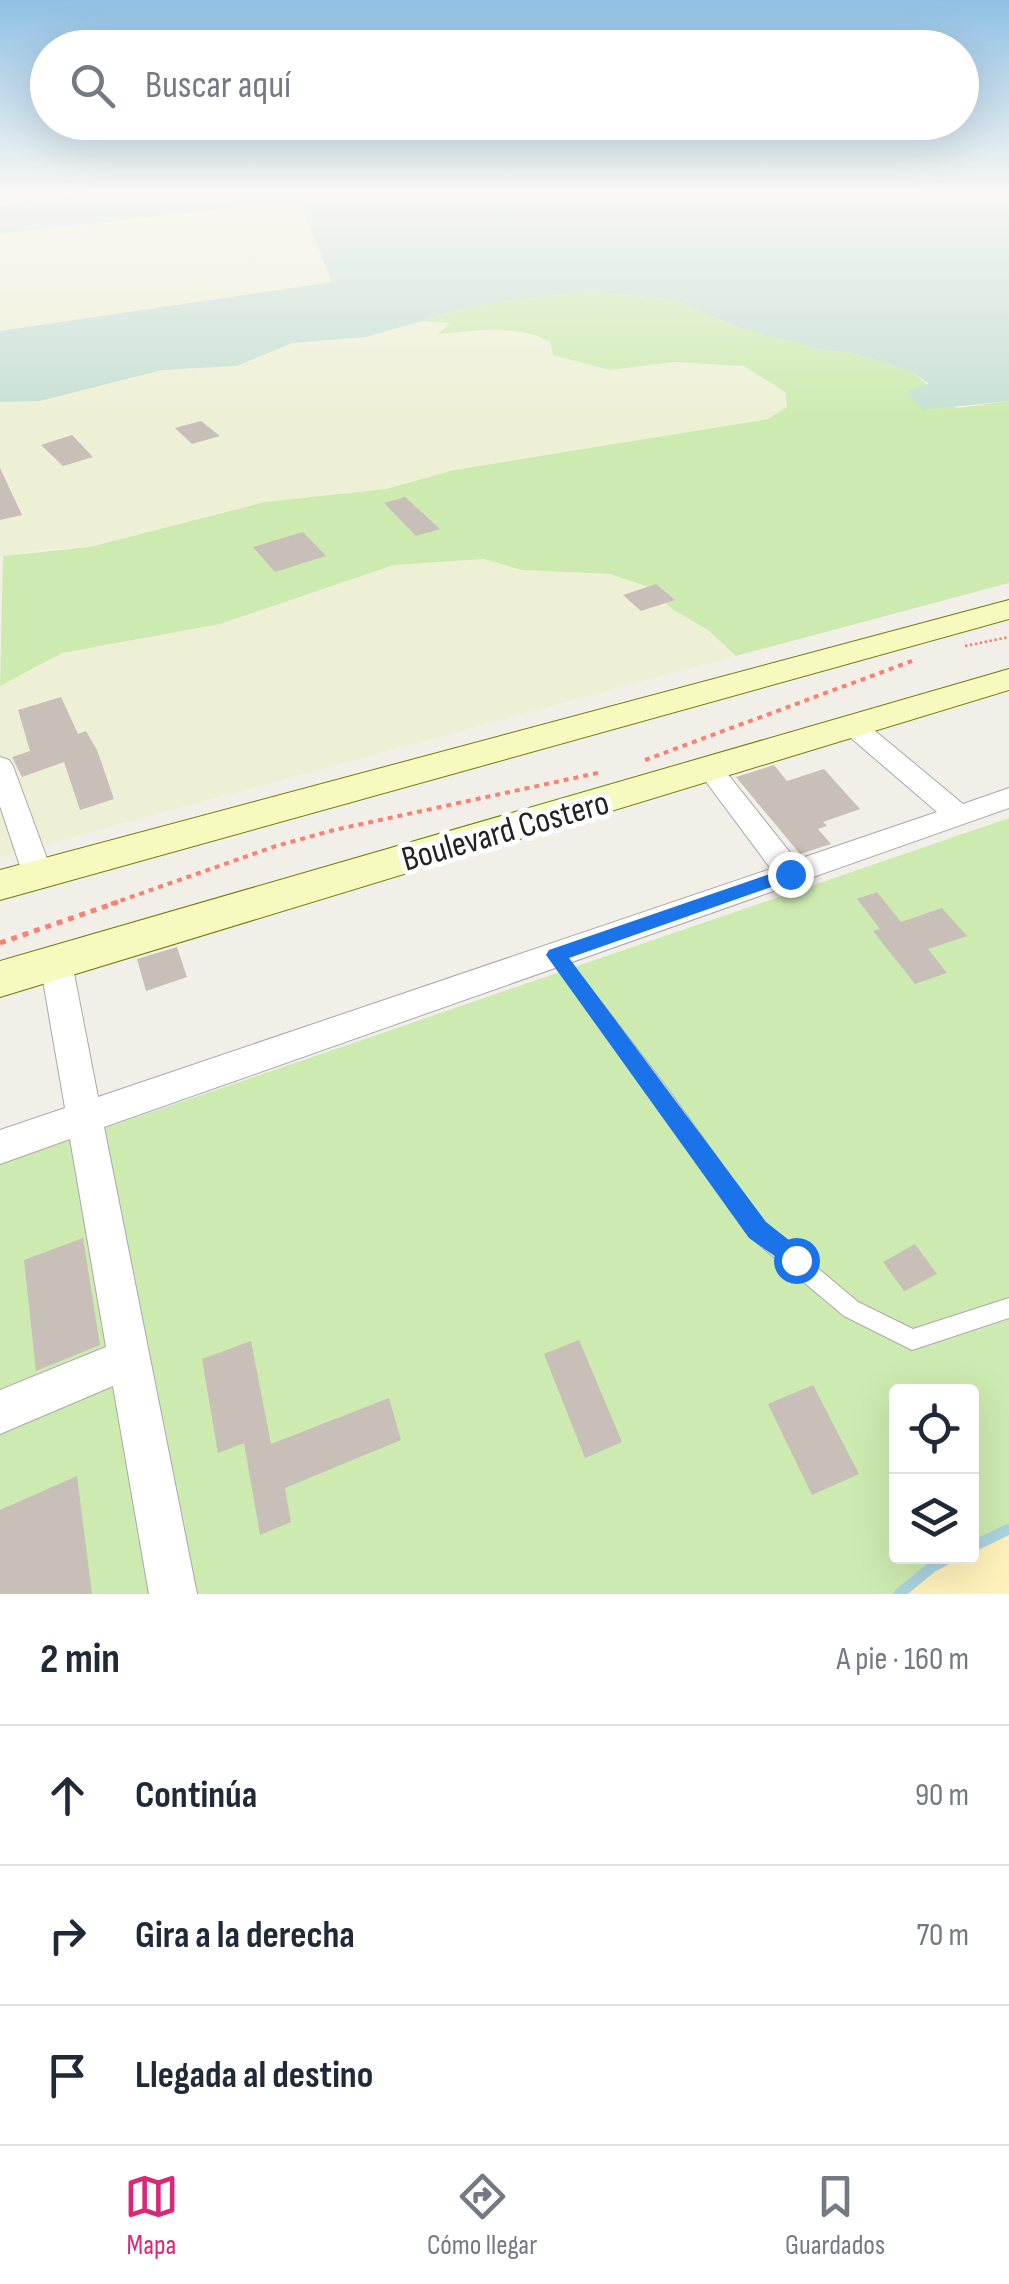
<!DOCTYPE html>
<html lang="es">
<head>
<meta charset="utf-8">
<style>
	:root { --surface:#fff; --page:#f2f2f3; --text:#1f2937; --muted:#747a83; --line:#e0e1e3; --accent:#db2777 }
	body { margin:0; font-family:"Sofia Sans Condensed",sans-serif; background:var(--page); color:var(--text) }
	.controls { position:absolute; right:30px; bottom:30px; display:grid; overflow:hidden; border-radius:10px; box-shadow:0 10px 40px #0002 }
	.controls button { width:90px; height:90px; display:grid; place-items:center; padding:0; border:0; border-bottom:2px solid var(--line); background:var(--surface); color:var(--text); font:50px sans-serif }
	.stop { position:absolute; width:30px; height:30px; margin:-22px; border:8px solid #1a73e8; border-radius:50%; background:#fff }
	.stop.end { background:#1a73e8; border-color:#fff; box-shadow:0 2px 10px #0008 }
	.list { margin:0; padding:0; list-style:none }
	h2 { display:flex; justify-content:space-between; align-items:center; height:130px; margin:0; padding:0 40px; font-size:42px }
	h2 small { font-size:32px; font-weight:400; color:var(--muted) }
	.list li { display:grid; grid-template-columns:65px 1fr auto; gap:30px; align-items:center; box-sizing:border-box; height:140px; padding:0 40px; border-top:2px solid var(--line) }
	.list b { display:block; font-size:38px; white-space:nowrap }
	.list em { font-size:32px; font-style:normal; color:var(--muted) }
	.icon { flex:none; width:55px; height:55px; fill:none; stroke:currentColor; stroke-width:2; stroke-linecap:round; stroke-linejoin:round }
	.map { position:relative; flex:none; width:1009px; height:1594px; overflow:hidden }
	.search { position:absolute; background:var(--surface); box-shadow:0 10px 40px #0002; left:30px; right:30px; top:30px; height:110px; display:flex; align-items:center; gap:25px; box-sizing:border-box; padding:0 35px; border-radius:55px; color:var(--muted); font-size:38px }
	.sheet { height:550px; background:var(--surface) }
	nav { display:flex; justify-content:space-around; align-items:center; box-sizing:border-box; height:140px; border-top:2px solid var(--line); background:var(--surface); font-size:28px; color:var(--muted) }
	nav a { display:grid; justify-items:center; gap:5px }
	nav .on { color:var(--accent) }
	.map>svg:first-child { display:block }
	.farmland { fill:#eef0d5 }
	.grass { fill:#cdebb0 }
	.wetland { fill:#c6e0d4 }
	.sand { fill:#fff1ba }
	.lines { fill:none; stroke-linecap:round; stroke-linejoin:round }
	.stream { stroke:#aad3df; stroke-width:11 }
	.building { fill:#c7bfb8 }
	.service-casing { stroke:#a9a9a9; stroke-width:2 }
	.minor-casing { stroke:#a9a9a9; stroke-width:2 }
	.secondary-casing { stroke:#707d05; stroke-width:2 }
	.path-far2 { stroke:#fa8072; stroke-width:2.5; stroke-dasharray:2.5 2.5; stroke-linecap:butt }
	.path-far1 { stroke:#fa8072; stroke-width:4; stroke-dasharray:5 5; stroke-linecap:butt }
	.path { stroke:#fa8072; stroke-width:5; stroke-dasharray:6 6; stroke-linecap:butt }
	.service { fill:#fff; fill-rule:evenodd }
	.minor { fill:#fff; fill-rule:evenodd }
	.secondary { fill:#f7fabf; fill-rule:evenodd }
	.route { fill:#1a73e8 }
	.labels { text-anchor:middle; stroke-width:10; stroke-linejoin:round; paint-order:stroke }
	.street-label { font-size:35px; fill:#222; stroke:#fff }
</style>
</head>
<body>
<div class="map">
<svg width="1009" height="1594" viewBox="0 0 1009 1594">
	<rect width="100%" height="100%" fill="#f2efe9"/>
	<path class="farmland" d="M0 194H299L332 282 0 331Z
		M422 321 452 323 440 334 500 329 532 332 550 342 554 355 609 370 675 362 744 366 785 393 788 407 768 419 454 470 386 489 265 502 90 547 46 549 0 558V402L40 401 162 370 237 366 292 343 366 337Z
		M484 559 522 570 610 574 649 587 672 609 708 630 736 656 0 857V686L62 653 220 624 394 565Z"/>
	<path class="grass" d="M589 291 675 300 734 326 818 349 852 353 911 371 956 408 1009 401V583L736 656 708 630 672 609 649 587 610 574 522 570 484 559 394 565 220 624 62 653 0 686 3 556 90 547 265 502 386 489 454 470 768 419 787 407 785 392 744 366 675 362 609 370 553 355 550 342C515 323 476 331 438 334L450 323 422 321 477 305Z
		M1009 818V1529L972 1547V1392H896V1556L953 1557 932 1567 899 1594H0V1164Z"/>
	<path class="wetland" d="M100 194H1009V401L922 410 906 392 929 384 911 371 852 353 818 349 734 326 675 300 589 291 477 305 366 337 292 343 237 366 162 370 40 401 0 402V331L332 282 299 200 0 234V205Z"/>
	<path class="sand" d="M1009 1529V1594H899C922 1575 940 1556 972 1556V1547Z"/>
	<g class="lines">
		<path class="stream" d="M972 1547 1009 1529
			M899 1594 932 1567 953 1556"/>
	</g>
	<path class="building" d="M201 421 220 436 192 444 175 428Z
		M72 435 93 457 63 466 41 445Z
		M0 468 22 515 0 520Z
		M405 497 440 529 416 536 384 503Z
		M303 532 326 556 275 572 253 547Z
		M656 584 675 600 641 611 623 595Z
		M61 697 78 734 86 731 97 750 114 799 80 810 64 762 22 777 12 757 30 751 18 710Z
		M774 765 787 781 824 769 860 809 823 822 827 826 818 829 831 844 800 854 736 777Z
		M877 892 901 922 942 908 967 936 928 949 947 973 915 984 873 931 880 929 857 899Z
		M177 947 187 977 146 991 137 959Z
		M83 1238 100 1345 36 1371 24 1260Z
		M915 1244 937 1274 904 1291 883 1262Z
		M579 1340 622 1442 585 1458 544 1354Z
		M251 1341 271 1444 389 1398 401 1440 285 1488 291 1522 260 1535 244 1443 218 1453 202 1359Z
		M813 1385 859 1474 812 1495 768 1404Z
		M77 1476 92 1594H0V1510Z"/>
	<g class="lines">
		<defs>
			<path id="service" d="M556 949 562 951 670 1092 764 1223 858 1302 913 1329 1009 1298V1318L912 1350 844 1316 750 1237 658 1104 550 959 548 955 550 951Z"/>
			<path id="minor" d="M853 718 862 720 963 804 1009 788V808L104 1127 197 1594H149L113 1386 0 1434V1390L106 1347 70 1139 0 1164V1130L65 1108 40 963 45 954 56 950 67 954 72 963 98 1097 771 869 701 775 697 769 701 763H719L796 860 937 812 844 732 840 726 844 720Z
				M0 757 9 760 13 766 53 875 48 883 38 886 28 883 23 875 0 806Z"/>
			<path id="secondary" d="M1009 600V619L0 900V870Z
				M1009 669V690L0 997V961Z"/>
		</defs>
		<use href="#service" class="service-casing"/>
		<use href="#minor" class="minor-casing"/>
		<use href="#secondary" class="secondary-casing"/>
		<path class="path-far2" d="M965 646 1009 637"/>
		<path class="path-far1" d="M645 760 912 661
			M111 904 276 846 334 830 602 772"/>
		<path class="path" d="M0 943 118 902"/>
		<use href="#service" class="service"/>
		<use href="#minor" class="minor"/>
		<use href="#secondary" class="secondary"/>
	</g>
	<linearGradient id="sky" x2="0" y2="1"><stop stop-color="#8fc0e4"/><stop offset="0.46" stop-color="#f9f8f5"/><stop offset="1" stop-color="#f9f8f5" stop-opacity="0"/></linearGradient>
	<rect width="1009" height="418" fill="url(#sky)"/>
	<path class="route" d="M790 867 799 874 797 878 569 958 766 1222 804 1252 807 1260 804 1268 796 1271 749 1238 546 955 549 950Z"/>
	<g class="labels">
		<g class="street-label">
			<text transform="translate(505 830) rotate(-16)" y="12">Boulevard Costero</text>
		</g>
	</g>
</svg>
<div class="controls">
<button><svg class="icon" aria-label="locate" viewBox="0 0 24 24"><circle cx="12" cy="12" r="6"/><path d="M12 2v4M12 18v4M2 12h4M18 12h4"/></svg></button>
<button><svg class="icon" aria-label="layers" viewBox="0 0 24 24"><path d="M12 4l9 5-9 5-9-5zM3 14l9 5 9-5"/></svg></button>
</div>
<div class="stop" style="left:796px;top:1260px"></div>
<div class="stop end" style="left:790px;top:874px"></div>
<div class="search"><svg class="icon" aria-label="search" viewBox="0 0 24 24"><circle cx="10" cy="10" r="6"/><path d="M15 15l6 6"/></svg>Buscar aquí</div>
</div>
<section class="sheet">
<h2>2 min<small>A pie · 160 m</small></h2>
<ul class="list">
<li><svg class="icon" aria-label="ahead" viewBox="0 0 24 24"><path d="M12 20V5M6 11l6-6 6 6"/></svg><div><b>Continúa</b></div><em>90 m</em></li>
<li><svg class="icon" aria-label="right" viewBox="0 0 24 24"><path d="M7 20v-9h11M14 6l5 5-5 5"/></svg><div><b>Gira a la derecha</b></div><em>70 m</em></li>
<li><svg class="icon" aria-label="arrive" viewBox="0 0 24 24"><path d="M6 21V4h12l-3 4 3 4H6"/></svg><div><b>Llegada al destino</b></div></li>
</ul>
</section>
<nav>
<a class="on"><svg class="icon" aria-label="map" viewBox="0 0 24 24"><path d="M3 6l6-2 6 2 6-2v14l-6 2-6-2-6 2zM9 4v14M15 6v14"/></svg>Mapa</a>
<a><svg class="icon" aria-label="directions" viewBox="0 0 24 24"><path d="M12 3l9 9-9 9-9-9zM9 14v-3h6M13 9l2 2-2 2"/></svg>Cómo llegar</a>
<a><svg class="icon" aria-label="saved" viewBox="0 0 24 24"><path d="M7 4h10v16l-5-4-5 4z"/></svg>Guardados</a>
</nav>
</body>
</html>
